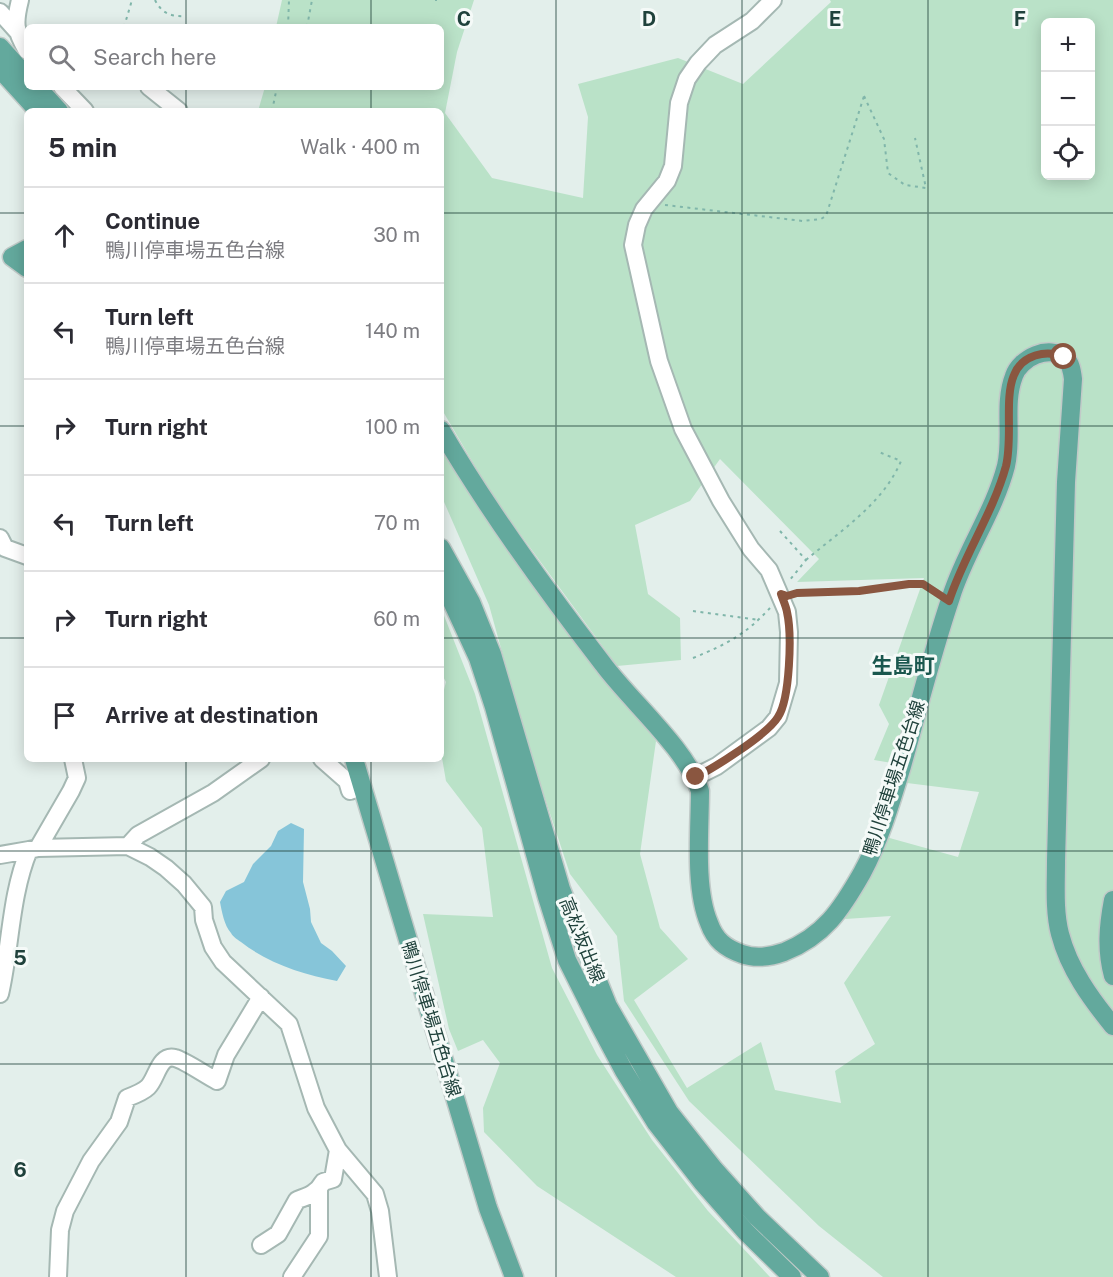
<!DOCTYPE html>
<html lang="en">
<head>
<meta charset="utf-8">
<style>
	:root { --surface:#fff; --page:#f7f7f7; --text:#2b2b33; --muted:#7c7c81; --line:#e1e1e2 }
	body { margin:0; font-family:"Public Sans","Noto Sans JP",sans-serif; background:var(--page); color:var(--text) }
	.controls { position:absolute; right:18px; top:18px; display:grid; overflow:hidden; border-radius:9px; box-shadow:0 3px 15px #0003 }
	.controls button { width:54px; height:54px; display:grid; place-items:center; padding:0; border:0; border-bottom:2px solid var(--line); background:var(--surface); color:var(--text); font:30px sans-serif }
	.stop { position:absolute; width:18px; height:18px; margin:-14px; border:4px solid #8a5640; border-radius:50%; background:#fff }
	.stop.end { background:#8a5640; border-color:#fff; box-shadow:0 2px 6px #0008 }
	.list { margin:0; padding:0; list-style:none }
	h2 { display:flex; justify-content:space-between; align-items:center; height:78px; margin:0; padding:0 24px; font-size:26px }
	h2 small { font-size:20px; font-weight:400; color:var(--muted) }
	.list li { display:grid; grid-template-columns:39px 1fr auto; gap:18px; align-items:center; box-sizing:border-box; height:96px; padding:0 24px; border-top:2px solid var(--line) }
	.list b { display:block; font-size:22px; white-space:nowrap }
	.list p { margin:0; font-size:20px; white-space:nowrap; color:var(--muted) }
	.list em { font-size:20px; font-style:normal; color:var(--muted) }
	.icon { flex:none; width:33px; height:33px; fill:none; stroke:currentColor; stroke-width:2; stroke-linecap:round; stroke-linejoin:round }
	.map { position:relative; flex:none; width:1113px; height:1277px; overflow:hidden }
	.search { position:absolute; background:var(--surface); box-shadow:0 3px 15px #0003; left:24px; top:24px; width:420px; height:66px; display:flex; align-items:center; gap:15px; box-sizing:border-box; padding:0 21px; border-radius:9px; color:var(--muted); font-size:22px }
	.panel { position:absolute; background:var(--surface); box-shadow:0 3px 15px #0003; left:24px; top:108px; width:420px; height:654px; border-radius:9px }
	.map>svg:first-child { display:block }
	.green { fill:#bae2c8; fill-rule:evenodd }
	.water { fill:#86c5d9 }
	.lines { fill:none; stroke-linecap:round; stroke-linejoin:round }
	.minor-casing { stroke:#a5b8b3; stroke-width:20 }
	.major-casing { stroke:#c1cac8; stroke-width:21 }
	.path { stroke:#80b6aa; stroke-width:2; stroke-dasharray:3 4.5; stroke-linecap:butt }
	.minor { stroke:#fff; stroke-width:16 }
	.major { stroke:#63a99d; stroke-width:18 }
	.route { stroke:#8a5640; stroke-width:8 }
	.grid { fill:none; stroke:#20423c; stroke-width:1.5; stroke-opacity:0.55 }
	.labels { text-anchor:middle; stroke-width:6; stroke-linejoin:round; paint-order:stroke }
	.street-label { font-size:18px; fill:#20423c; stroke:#f5faf8 }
	.quarter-label { font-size:21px; font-weight:bold; fill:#1a574e; stroke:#f5faf8 }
	.grid-label { font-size:20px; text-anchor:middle; font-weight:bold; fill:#20423c; stroke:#f5faf8; stroke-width:6; stroke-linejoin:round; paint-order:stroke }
</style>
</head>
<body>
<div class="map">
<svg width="1113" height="1277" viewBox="0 0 1113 1277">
	<rect width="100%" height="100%" fill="#e3efeb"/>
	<path class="green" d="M282 0H474L457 52 445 113 492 178 583 198 588 117 578 84 678 58 743 84 831 2 830 0H1113V1277H883L819 1226 689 1101 624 1001 617 936 570 874 530 753 489 605 441 495V451L546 604 656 741 640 854 660 928 688 959 634 1000 687 1088 761 1042 775 1090 841 1103 835 1071 875 1044 844 983 891 916 845 919 886 837 958 857 979 792 907 783 910 766 874 760 889 724 879 705 924 578 797 582 819 559 720 459 690 501 635 525 648 594 680 618 681 660 617 666 493 497 441 408V111H258L265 87H441V27H276ZM1046 22H1090V176H1046Z
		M441 608 475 694 552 968 597 1055 652 1140 708 1211 770 1277H676L537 1186 484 1132 483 1108 500 1063 483 1040 458 1051 449 1029 423 914 493 917 482 828 446 781 441 752V701L446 682 441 673Z"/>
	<path class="water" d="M291 823 304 829 303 882 310 909 311 922 321 943 332 951 346 966 337 981C303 974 269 964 241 942 238 940 233 937 231 933 224 925 222 912 220 902L226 891 244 882 253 864 271 846 278 831Z"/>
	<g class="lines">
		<defs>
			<path id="minor" d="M20 0C14 24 15 30 27 51
				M0 12 17 31
				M62 87 85 111
				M149 87 179 111
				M0 538 5 548 27 556
				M261 759 213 793 138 835 128 846 150 857 166 868 184 884 203 907 204 920 213 947 223 962 289 1024 316 1108 338 1150 375 1194 380 1211 388 1277
				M322 759 347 781 350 791 362 787
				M695 777 717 766 769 728 778 717 788 683 789 632 787 612 769 570 751 549 721 501 683 429 659 361 633 245 637 225 644 209 667 181 673 166 679 103 687 79 698 63 715 45 752 21 773 0
				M38 848 71 791 77 778 73 759
				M0 855 29 850
				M0 994C11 946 10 896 29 850L38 848 128 846
				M261 1245 278 1234 297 1200C309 1196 317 1193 323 1182L333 1179 338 1150
				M58 1277 60 1230 65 1211 91 1161 119 1122 127 1098C135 1095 143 1092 148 1087 157 1078 159 1054 175 1058 184 1060 207 1076 217 1081L226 1055 261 997
				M292 1277 319 1236V1189"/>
			<path id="major" d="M0 47 27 77
				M0 69 38 111
				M37 87 59 111
				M27 249 12 257 27 268
				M441 430C489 512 545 589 603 664 631 702 686 748 700 791 700 829 694 888 709 923 715 940 725 948 742 954 756 959 770 957 784 952 824 936 841 910 862 873 880 840 891 802 902 766 918 710 932 653 951 597 965 552 994 512 1006 466 1013 437 1003 404 1014 376 1020 358 1049 344 1065 358 1071 363 1072 371 1073 379L1066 482 1056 861C1056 885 1054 911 1060 934 1069 969 1091 999 1113 1026
				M441 548 471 602 492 654 561 889 608 1006 669 1112 714 1169 757 1217 820 1277
				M441 578 478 658 494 707 547 897 567 960 599 1024 624 1071 656 1123 702 1182 746 1232 792 1277
				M354 759 488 1208 514 1277
				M1113 900C1108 926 1106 950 1113 976"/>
		</defs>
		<use href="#minor" class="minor-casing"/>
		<use href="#major" class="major-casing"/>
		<path class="path" d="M155 0C162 14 172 17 186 16
			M435 0H437
			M124 27 132 0
			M288 27 289 0
			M307 27 312 0
			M864 96 884 139 888 173 905 185 926 188 915 138
			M272 111 277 87
			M665 205 803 221 821 219 826 216 864 96
			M780 531 806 560 789 581
			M806 560C840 531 883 504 901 461L879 452
			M793 594 859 591 909 584H923L937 592
			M693 611 759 620
			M693 658C727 644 745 635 770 608"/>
		<use href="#minor" class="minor"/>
		<use href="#major" class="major"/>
	</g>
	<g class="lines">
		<path class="route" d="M696 777C715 767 767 735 778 717 790 699 792 634 787 612 786 606 783 600 781 594L787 596 797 593 859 591 909 584H923L949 601C964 555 993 513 1006 466 1013 438 1004 398 1014 375 1022 355 1046 349 1064 357"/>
	</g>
	<path class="grid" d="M186 0V27M371 0V27M556 0V1277M742 0V1277M928 0V1277M186 87V111M371 87V111M0 213H27M441 213H1113M0 426H27M441 426H1113M0 638H27M441 638H1113M186 759V1277M371 759V1277M0 851H1113M0 1064H1113"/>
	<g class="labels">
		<g class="street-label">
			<text transform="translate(894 778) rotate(-72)" y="6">鴨川停車場五色台線</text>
			<text transform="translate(582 940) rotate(68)" y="6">高松坂出線</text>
			<text transform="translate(431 1019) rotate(73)" y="6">鴨川停車場五色台線</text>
		</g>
		<g class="quarter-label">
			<text x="903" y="673">生島町</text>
		</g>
	</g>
	<g class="grid-label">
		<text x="464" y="26">C</text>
		<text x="649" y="26">D</text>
		<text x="835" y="26">E</text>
		<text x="1020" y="26">F</text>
		<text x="20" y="965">5</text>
		<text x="20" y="1177">6</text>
	</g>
</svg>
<div class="controls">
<button>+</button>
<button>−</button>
<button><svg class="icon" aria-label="locate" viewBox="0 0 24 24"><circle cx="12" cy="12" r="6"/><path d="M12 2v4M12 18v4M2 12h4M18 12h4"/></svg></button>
</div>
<div class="stop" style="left:1064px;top:357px"></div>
<div class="stop end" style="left:696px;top:777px"></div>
<div class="search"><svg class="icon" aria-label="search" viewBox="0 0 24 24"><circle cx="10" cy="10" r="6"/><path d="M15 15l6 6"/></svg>Search here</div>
<section class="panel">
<h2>5 min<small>Walk · 400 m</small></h2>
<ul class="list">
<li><svg class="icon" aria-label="ahead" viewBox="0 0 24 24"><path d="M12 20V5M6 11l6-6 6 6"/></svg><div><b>Continue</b><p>鴨川停車場五色台線</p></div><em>30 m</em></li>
<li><svg class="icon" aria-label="left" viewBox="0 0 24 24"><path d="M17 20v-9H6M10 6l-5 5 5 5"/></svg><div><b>Turn left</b><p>鴨川停車場五色台線</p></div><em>140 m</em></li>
<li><svg class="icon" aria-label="right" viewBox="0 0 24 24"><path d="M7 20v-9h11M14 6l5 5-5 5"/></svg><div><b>Turn right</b></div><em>100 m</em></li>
<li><svg class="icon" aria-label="left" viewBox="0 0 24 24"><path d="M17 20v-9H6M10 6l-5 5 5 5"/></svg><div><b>Turn left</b></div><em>70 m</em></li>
<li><svg class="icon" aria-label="right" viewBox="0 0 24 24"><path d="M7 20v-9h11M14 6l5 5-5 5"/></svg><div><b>Turn right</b></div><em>60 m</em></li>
<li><svg class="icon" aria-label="arrive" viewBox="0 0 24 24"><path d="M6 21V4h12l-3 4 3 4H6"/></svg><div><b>Arrive at destination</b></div></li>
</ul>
</section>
</div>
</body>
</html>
